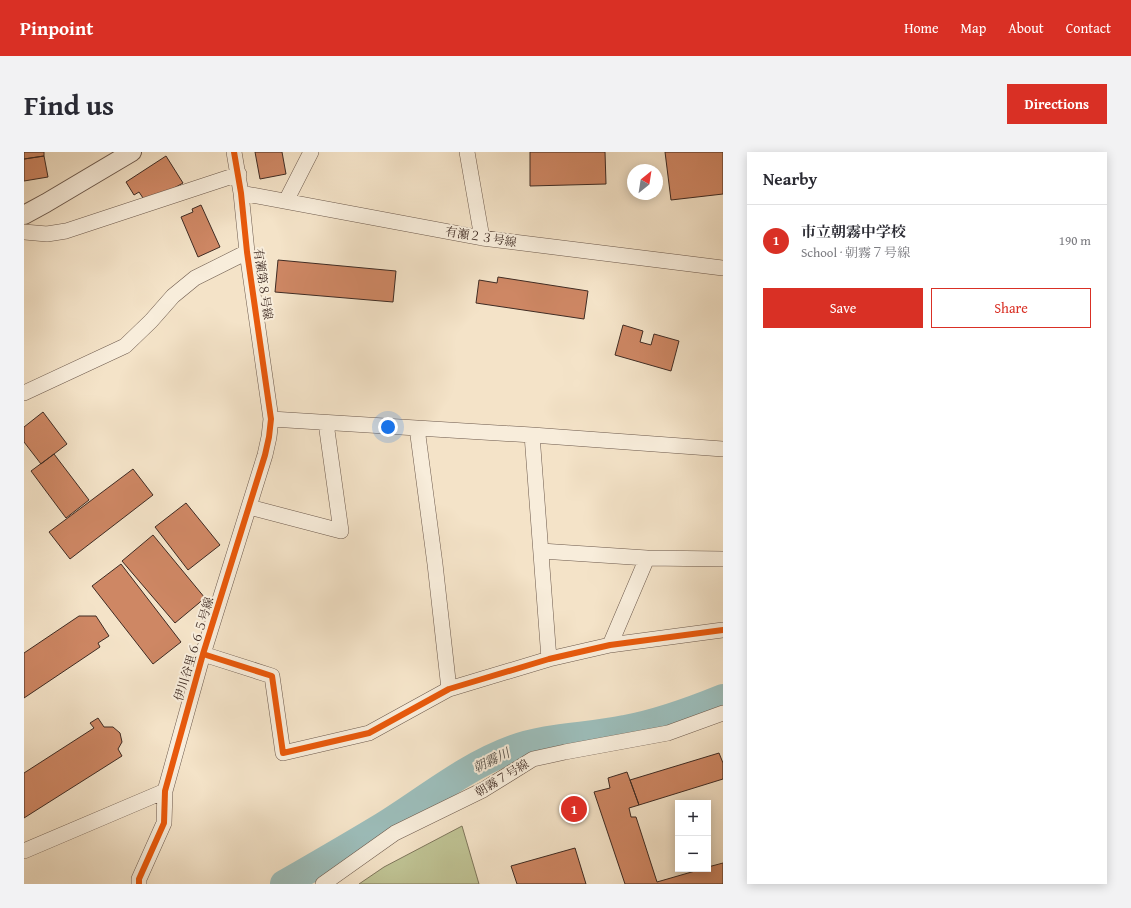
<!DOCTYPE html>
<html lang="en">
<head>
<meta charset="utf-8">
<style>
	:root { --surface:#fff; --page:#f2f2f3; --text:#2b2b33; --muted:#7c7c81; --line:#e1e1e2; --accent:#d93025 }
	body { margin:0; font-family:"Gentium Book Plus","Noto Serif JP",serif; background:var(--page); color:var(--text) }
	.controls { position:absolute; right:12px; bottom:12px; display:grid; overflow:hidden; border-radius:0px; box-shadow:0 2px 10px #0003 }
	.controls button { width:36px; height:36px; display:grid; place-items:center; padding:0; border:0; border-bottom:1px solid var(--line); background:var(--surface); color:var(--text); font:20px sans-serif }
	.compass { position:absolute; left:603px; top:12px; width:36px; height:36px; border-radius:50%; background:var(--surface); box-shadow:0 2px 10px #0003; rotate:30deg }
	.you { position:absolute; left:364px; top:275px; width:14px; height:14px; margin:-10px; border:3px solid #fff; border-radius:50%; background:#1a73e8; box-shadow:0 0 0 6px #1a73e833 }
	.badge { display:grid; place-items:center; width:26px; height:26px; border-radius:50%; background:var(--accent); color:#fff; font-size:13px; font-weight:700 }
	.pin { position:absolute; translate:-50% -50%; border:2px solid #fff; box-shadow:0 1px 4px #0006 }
	.list { margin:0; padding:0; list-style:none }
	h2 { display:flex; justify-content:space-between; align-items:center; height:52px; margin:0; padding:0 16px; font-size:17px }
	h2 small { font-size:13px; font-weight:400; color:var(--muted) }
	.list li { display:grid; grid-template-columns:26px 1fr auto; gap:12px; align-items:center; box-sizing:border-box; height:72px; padding:0 16px; border-top:1px solid var(--line) }
	.list b { display:block; font-size:15px; white-space:nowrap }
	.list p { margin:0; font-size:13px; white-space:nowrap; color:var(--muted) }
	.list em { font-size:13px; font-style:normal; color:var(--muted) }
	.actions { display:flex; gap:8px; padding:12px 16px }
	.actions a { flex:1; padding:9px 0; border:1px solid var(--accent); border-radius:0px; text-align:center; font-size:14px; color:var(--accent) }
	.actions .main { background:var(--accent); color:#fff }
	.map { position:relative; flex:none; width:699px; height:732px; overflow:hidden; border-radius:0px }
	header { display:flex; align-items:center; gap:24px; box-sizing:border-box; height:56px; padding:0 20px; background:var(--accent); color:#fff }
	header strong { font-size:19px }
	nav { display:flex; gap:22px; margin-inline-start:auto; font-size:14px }
	.intro { display:flex; align-items:center; justify-content:space-between; box-sizing:border-box; height:96px; padding:0 24px }
	h1 { margin:0; font-size:28px }
	.button { padding:10px 18px; border-radius:0px; background:var(--accent); color:#fff; font-size:14px; font-weight:700 }
	main { display:flex; gap:24px; padding:0 24px }
	aside { flex:1; background:var(--surface); border-radius:0px; box-shadow:0 2px 10px #0003 }
	.map>svg:first-child { display:block }
	.green { fill:#bfc394; stroke:#7f775c }
	.lines { fill:none; stroke-linecap:round; stroke-linejoin:round }
	.river { stroke:#9cbdba; stroke-width:28 }
	.building { fill:#ce8764; stroke:#3f2b23 }
	.minor-casing { stroke:#6c594c; stroke-width:16 }
	.tertiary-casing { stroke:#6c594c; stroke-width:20 }
	.minor { stroke:#f8eddb; stroke-width:15 }
	.tertiary { stroke:#f8eddb; stroke-width:18 }
	.cycleway-casing { stroke:#f8eddb; stroke-width:8 }
	.cycleway { stroke:#e8590c; stroke-width:6 }
	.labels { text-anchor:middle; stroke-width:4; stroke-linejoin:round; paint-order:stroke }
	.street-label { font-size:12px; fill:#3f2b23; stroke:#f8eddb }
	.water-label { font-size:13px; font-style:italic; fill:#565049; stroke:#f8eddb }
</style>
</head>
<body>
<header>
<strong>Pinpoint</strong>
<nav><a>Home</a><a>Map</a><a>About</a><a>Contact</a></nav>
</header>
<div class="intro"><h1>Find us</h1><a class="button">Directions</a></div>
<main>
<div class="map">
<svg width="699" height="732" viewBox="0 0 699 732">
	<rect width="100%" height="100%" fill="#f4e3c8"/>
	<filter id="stains"><feTurbulence type="fractalNoise" baseFrequency=".005" numOctaves="4"/><feColorMatrix values="0 0 0 0 .2 0 0 0 0 .09 0 0 0 0 .02 0 0 0 .5 -.17"/></filter>
	<radialGradient id="worn" r=".72"><stop offset=".6" stop-color="#630" stop-opacity="0"/><stop offset="1" stop-color="#630" stop-opacity=".3"/></radialGradient>
	<path class="green" d="M438 674 455 732H335L360 715Z"/>
	<g class="lines">
		<path class="river" d="M260 732C293 713 326 694 359 674 401 648 442 614 489 597 524 584 564 585 601 577 635 571 667 559 699 546"/>
	</g>
	<path class="building" d="M0 0H20V4L0 7Z
		M231 0H258L262 22 236 27Z
		M506 0H581L582 32 506 34Z
		M641 0H699V42L647 48Z
		M20 4 24 25 0 29V7Z
		M142 4 159 31 134 45 121 49 115 40 110 43 102 30Z
		M177 53 196 95 174 105 157 65 169 60 168 57Z
		M254 108 372 119 369 150 251 140Z
		M474 125 564 139 560 167 452 151 455 128 473 131Z
		M599 173 619 179 616 190 627 193 630 182 655 189 647 219 591 203Z
		M19 260 43 292 17 312 0 290V275Z
		M30 302 65 348 42 366 7 319Z
		M109 317 129 343 46 407 25 380Z
		M162 351 196 393 164 418 131 375Z
		M129 383 181 446 151 471 98 409Z
		M97 412 157 490 129 512 68 434Z
		M55 464H72L85 484 74 491 76 495 0 546V501Z
		M74 566 80 575H89L96 581 98 590 94 597 98 604 0 666V621L70 576 66 571Z
		M695 601 699 611V627L615 653 606 628Z
		M603 620 615 653 605 656 607 665H612L633 730 678 717H684V715L699 711V732H601L570 640 586 636 584 626Z
		M551 696 562 732H493L487 714Z"/>
	<g class="lines">
		<defs>
			<path id="minor" d="M443 0 458 86
				M217 41 458 86 699 116
				M262 49 287 0
				M0 80 23 82 42 79 215 22
				M0 241 101 194 127 169 149 144 171 126 223 100
				M247 267 508 283 699 297
				M393 276 411 412 425 537
				M508 283 525 507
				M225 355 317 379 302 271
				M517 399 623 406
				M586 493 623 406 699 407
				M179 502 248 524 259 601 345 581 425 537 525 507 586 493 699 478
				M0 699 141 639
				M115 732V727L140 671 141 639 179 502 241 303 245 285 247 267 223 100 217 41 210 0
				M299 732 371 681 459 638 509 607 541 600 644 581 699 561"/>
			<path id="tertiary" d="M0 63 22 51 108 0"/>
		</defs>
		<use href="#minor" class="minor-casing"/>
		<use href="#tertiary" class="tertiary-casing"/>
		<use href="#minor" class="minor"/>
		<use href="#tertiary" class="tertiary"/>
		<defs>
			<path id="cycleway" d="M179 502 248 524 259 601 345 581 425 537 525 507 586 493 699 478
				M115 732V727L140 671 141 639 179 502 241 303 245 285 247 267 223 100 217 41 210 0"/>
		</defs>
		<use href="#cycleway" class="cycleway-casing"/>
		<use href="#cycleway" class="cycleway"/>
	</g>
	<g class="labels">
		<g class="street-label">
			<text transform="translate(457 85) rotate(9)" y="4">有瀬２３号線</text>
			<text transform="translate(239 132) rotate(82)" y="4">有瀬第８号線</text>
			<text transform="translate(170 497) rotate(-73)" y="4">伊川谷里６６５号線</text>
			<text transform="translate(478 626) rotate(-31)" y="4">朝霧７号線</text>
		</g>
		<g class="water-label">
			<text transform="translate(467 608) rotate(-26)" y="5">朝霧川</text>
		</g>
	</g>
	<rect width="100%" height="100%" filter="url(#stains)"/>
	<rect width="100%" height="100%" fill="url(#worn)"/>
</svg>
<div class="controls">
<button>+</button>
<button>−</button>
</div>
<svg class="compass" viewBox="-18 -18 36 36"><path d="M0-13l5 13h-10z" fill="#e53935"/><path d="M0 13l5-13h-10z" fill="#7c7c81"/></svg>
<div class="you"></div>
<div class="pin badge" style="left:550px;top:657px">1</div>
</div>
<aside>
<h2>Nearby<small></small></h2>
<ul class="list">
<li><span class="badge">1</span><div><b>市立朝霧中学校</b><p>School · 朝霧７号線</p></div><em>190 m</em></li>
</ul>
<div class="actions"><a class="main">Save</a><a>Share</a></div>
</aside>
</main>
</body>
</html>
